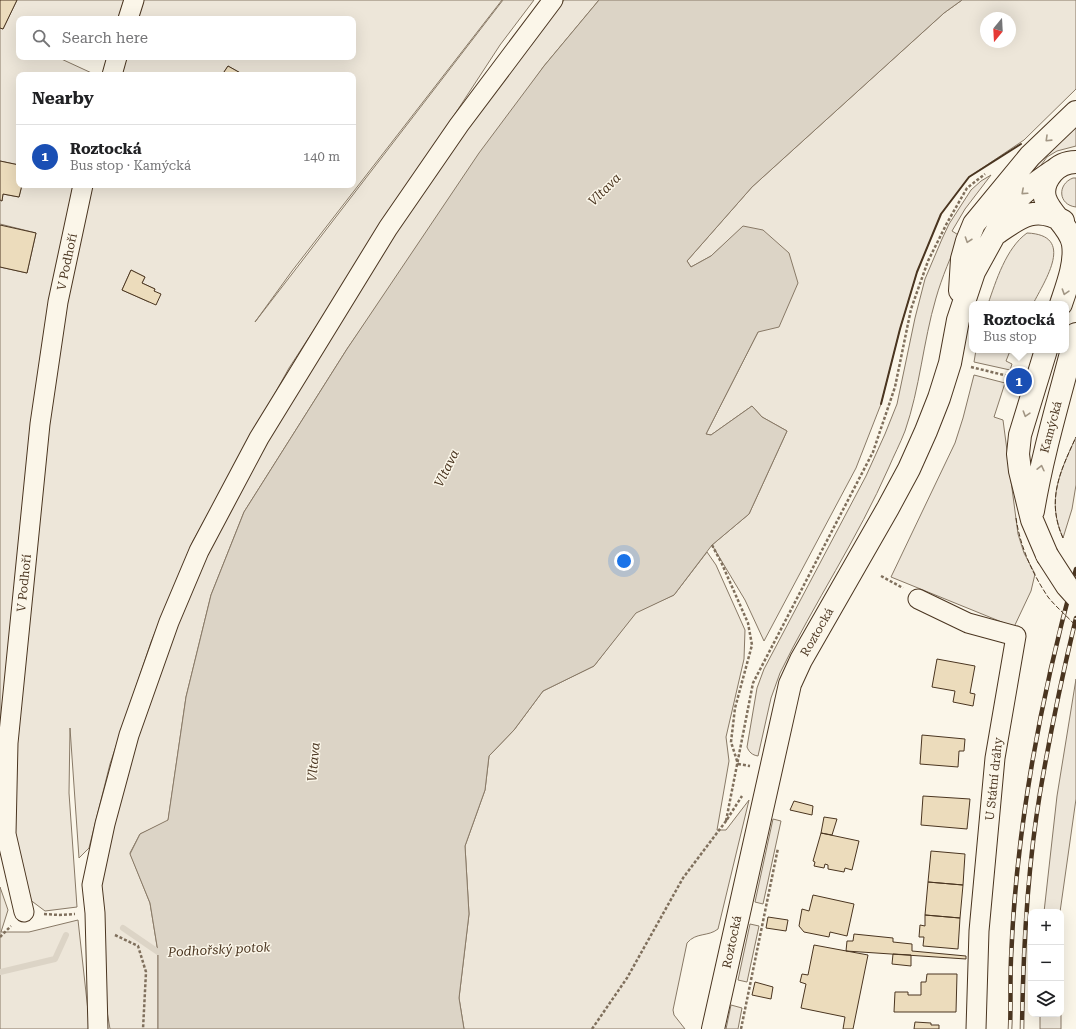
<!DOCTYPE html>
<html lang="en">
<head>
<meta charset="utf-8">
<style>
	:root { --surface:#fff; --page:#f2f2f2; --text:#202124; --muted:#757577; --line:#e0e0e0; --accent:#db2777 }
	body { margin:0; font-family:"Roboto Serif",serif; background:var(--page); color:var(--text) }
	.controls { position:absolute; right:12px; bottom:12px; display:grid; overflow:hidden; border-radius:8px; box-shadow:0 4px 16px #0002 }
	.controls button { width:36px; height:36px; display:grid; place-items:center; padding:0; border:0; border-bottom:1px solid var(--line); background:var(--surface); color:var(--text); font:20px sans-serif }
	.compass { position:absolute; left:980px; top:12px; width:36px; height:36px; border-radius:50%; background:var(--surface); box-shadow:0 4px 16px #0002; rotate:198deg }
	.you { position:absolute; left:624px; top:561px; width:14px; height:14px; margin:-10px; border:3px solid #fff; border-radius:50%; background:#1a73e8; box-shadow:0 0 0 6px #1a73e833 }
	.badge { display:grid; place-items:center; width:26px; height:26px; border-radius:50%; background:var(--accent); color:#fff; font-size:13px; font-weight:700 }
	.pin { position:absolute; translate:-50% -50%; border:2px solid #fff; box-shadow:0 1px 4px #0006 }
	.popup { position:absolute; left:969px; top:301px; width:100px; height:52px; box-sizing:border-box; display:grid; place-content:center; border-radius:8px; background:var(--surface); filter:drop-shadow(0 1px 3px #0005); font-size:13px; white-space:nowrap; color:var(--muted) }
	.popup b { font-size:15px; color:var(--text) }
	.popup::after { content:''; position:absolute; left:50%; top:100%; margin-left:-8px; border:8px solid transparent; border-top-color:var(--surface) }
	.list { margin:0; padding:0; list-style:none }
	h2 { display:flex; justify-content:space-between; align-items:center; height:52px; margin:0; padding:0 16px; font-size:17px }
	h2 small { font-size:13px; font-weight:400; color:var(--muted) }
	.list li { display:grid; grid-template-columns:26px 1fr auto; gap:12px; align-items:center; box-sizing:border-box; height:64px; padding:0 16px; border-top:1px solid var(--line) }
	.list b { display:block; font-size:15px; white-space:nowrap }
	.list p { margin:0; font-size:13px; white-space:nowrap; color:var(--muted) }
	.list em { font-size:13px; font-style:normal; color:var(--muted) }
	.icon { flex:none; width:22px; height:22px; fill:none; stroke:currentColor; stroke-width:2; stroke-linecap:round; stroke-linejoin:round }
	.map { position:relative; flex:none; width:1076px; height:1029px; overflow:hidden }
	.search { position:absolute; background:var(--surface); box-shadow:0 4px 16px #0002; left:16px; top:16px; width:340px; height:44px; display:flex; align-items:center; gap:10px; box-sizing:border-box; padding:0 14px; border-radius:8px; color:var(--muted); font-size:15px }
	.panel { position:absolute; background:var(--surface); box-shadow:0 4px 16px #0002; left:16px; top:72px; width:340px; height:116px; border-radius:8px }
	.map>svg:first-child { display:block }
	.green { fill:#ede6d9; stroke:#887966; fill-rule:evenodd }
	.water { fill:#dcd4c6; stroke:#887966 }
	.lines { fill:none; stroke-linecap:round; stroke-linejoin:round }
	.stream { stroke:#dcd4c6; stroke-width:6 }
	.building { fill:#ecdcbc; stroke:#4a3520 }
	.minor-casing { stroke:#4a3520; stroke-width:21 }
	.secondary-casing { stroke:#4a3520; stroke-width:24 }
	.path { stroke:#7f6f5c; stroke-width:2.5; stroke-dasharray:3 2; stroke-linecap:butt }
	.minor { stroke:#fbf6e9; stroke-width:19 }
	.secondary { stroke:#fbf6e9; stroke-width:22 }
	.rail-casing { stroke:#4a3520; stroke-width:4.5 }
	.rail { stroke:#fbf6e9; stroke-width:3; stroke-dasharray:9; stroke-linecap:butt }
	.secondary-bridge-casing { stroke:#4a3520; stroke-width:24; stroke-linecap:butt }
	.secondary-bridge { stroke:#fbf6e9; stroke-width:22 }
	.fence { stroke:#4a3520; stroke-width:1; stroke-dasharray:5 2; stroke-linecap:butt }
	.wall { stroke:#4a3520; stroke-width:2 }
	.oneway { stroke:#a29684 }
	.labels { text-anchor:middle; stroke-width:3; stroke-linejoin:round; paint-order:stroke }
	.street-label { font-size:12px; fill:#4a3520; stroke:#fbf6e9 }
	.water-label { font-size:13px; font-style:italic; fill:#4a3520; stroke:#fbf6e9 }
</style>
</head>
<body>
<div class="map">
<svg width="1076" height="1029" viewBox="0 0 1076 1029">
	<rect width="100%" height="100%" fill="#fbf6e9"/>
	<path class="green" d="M17 0H124L118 19H19V57H57L96 75H19V165L0 161V28L3 29Z
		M134 0H502L292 271 255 322 503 0H534L500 45 289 368 193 541 151 642 110 764 89 848 79 858 70 728 69 793 77 907 45 911 29 899 9 821 52 347 84 185H353V75H244L228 66 222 75H109L115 57H353V19H128ZM131 270 145 277 142 283 155 289 149 302 122 290Z
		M564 0H599L544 66 347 349 244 512 211 595 186 697 168 821 140 834 130 853 150 903 158 952V1029H110L104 993 100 884 134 737 204 552 326 339 476 111Z
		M962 0H1076V89L1024 140 969 177 941 214 917 272 900 329 881 404 856 468 764 641 745 600 712 545 749 514 787 431 762 417 752 406 711 435 706 434 758 332 743 227 711 256 691 267 687 261 752 187 944 13ZM986 18H1010V42H986Z
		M1076 127V146L1057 151 1047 157 1039 168 1015 188 1050 147Z
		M991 175 965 209 952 231 960 236C951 256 942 277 936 298 923 342 920 388 905 431 900 444 894 455 889 467 858 538 814 603 780 673L771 698 758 756C752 755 749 752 747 747L757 688 764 669 866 476 885 434 897 404 915 318 925 279 942 239 949 224 971 190 981 181Z
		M1073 178H1076V207C1058 205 1057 184 1073 178Z
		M22 185H77L0 734V267L27 273 36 233 0 224V200L2 201 3 194 19 197Z
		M1027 233C1076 235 1045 280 1033 304H988C996 281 1006 248 1027 233Z
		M976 350H1016V351H1010L1006 361 1012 364 1010 370 974 362Z
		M974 375 1005 383 994 417 1003 420 1018 534 1024 553 1035 574 1031 591 1014 627 891 577 955 443 963 418Z
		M1076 437V485L1072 509 1063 538C1046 500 1060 472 1076 437Z
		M707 552 716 565 745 630 744 659 726 737 729 761 717 830H726L749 800 718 929C708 937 696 932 687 943L673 1010 674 1015 685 1029H464L459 998 469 914 465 846 485 790 489 756 514 730 543 691 594 666 636 612 674 595Z
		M1076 679V799L1060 912H1044L1057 796Z
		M773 819 781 821 763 904 755 902Z
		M0 887 8 910 1 932H29L78 920 90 1029H0Z
		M750 924 759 926 747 982 738 980Z
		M731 1005 742 1008 738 1029H726Z
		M1040 1014H1061V1029H1040Z"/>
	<path class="water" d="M599 0H962L944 13 752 187 687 261 691 267 711 256 743 226 763 230 789 253 798 283 779 327 758 332 706 434 711 435 752 406 762 417 787 431 749 514 712 545 674 595 636 613 594 666 543 691 514 730 489 756 485 790 465 846 469 914 459 998 464 1029H158V952L150 903 130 854 140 834 168 820 186 697 211 595 244 512 347 349 479 153 544 66Z"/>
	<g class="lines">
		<path class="stream" d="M123 928 158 952H165
			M0 972 55 959 66 935"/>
	</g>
	<path class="building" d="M0 0H17L3 29 0 28Z
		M228 66 244 75H222Z
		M0 161 19 165V185H22L19 197 3 194 2 201 0 200Z
		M0 225 36 233 27 273 0 267Z
		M131 270 145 277 142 283 155 289 154 291 161 294 156 305 122 290Z
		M937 659 975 666 970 693 975 694 973 706 953 702 955 691 932 687Z
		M922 735 965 739 964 751H959L958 767 920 764Z
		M923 796 970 799 967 829 921 825Z
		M794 801 813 806 812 815 790 810Z
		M824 817 837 819 832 835 821 833Z
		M821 833 859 841 852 870 845 868 844 872 828 869V865L825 864 824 868 814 866 815 862 813 861Z
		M931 851 965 854 963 885 928 882Z
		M928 882 963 885 960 918 925 915Z
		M813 895 854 904 847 936 830 932 829 937 804 932 799 926 802 909 809 911Z
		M925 915 960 918 958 949 923 946 924 937H919L920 925 925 926Z
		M768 917 788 920 786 931 766 928Z
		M854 934 893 938V942L912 944V951L966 956V959L846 951 847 941H853Z
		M814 945 868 955 853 1029H843L845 1017 801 1008 806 984 800 982 802 974 808 975Z
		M893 954 911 955V966L892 964Z
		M927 974H957L956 1012H894L895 992H908V995H921V982H926Z
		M755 982 773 987 771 999 752 995Z
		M915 1022 931 1023V1025H939V1029H914Z"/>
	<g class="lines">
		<defs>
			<path id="minor" d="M128 19 134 0
				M112 75 117 57
				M918 599 968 623 1016 636 995 758 979 931 976 1029
				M24 912 6 834 8 743 40 424 58 302 83 185
				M98 1029 95 913 92 885 105 824 129 735 169 622 199 551 259 438 388 228 459 125 553 0"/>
			<path id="secondary" d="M997 233C1020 217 1035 205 1063 221
				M960 291 962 259 967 241 974 224 1030 156 1076 112
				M1061 304C1067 286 1076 263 1073 244 1069 219 1027 203 1052 173 1058 166 1066 162 1076 162
				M1046 350 1020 435 1018 454 1020 471 1032 520 1047 555
				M1033 511C1043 451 1061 393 1076 334
				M713 1029 790 684 801 660 888 508 909 469 926 431 939 398 950 363 958 320 974 272 1007 212C1020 193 1037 182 1056 169"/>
		</defs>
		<use href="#minor" class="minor-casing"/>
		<use href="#secondary" class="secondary-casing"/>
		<path class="path" d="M971 367 1012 377
			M712 545 722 564 748 623 752 645 735 708 731 742 738 764
			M881 576 903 588
			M738 764 750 766
			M726 821 753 683 873 452 895 387 911 309 928 261 947 223 967 188 985 174
			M44 914 59 915 75 914
			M115 935 138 946 146 972 143 1029
			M0 937 11 926
			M592 1029 627 978 683 878 726 821 742 796
			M741 1029 778 848"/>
		<use href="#minor" class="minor"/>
		<use href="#secondary" class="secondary"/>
		<defs>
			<path id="rail" d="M1010 1029C1011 1006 1010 983 1011 959 1016 829 1041 695 1076 569
				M1022 1029C1023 950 1027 871 1040 793 1050 734 1062 676 1076 618"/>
		</defs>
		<use href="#rail" class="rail-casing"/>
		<use href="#rail" class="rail"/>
		<defs>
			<path id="secondary-bridge" d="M1047 555 1067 586 1076 596"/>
		</defs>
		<use href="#secondary-bridge" class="secondary-bridge-casing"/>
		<use href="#secondary-bridge" class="secondary-bridge"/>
		<path class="fence" d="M1016 518C1020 546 1032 573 1048 597 1056 607 1067 616 1076 626
			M1063 538C1046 500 1060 472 1076 437"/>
		<path class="wall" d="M881 404 900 329 917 272 941 214 969 177 1021 144"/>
	</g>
	<defs><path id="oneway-chevron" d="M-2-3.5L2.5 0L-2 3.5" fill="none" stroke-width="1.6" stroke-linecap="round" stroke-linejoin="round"/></defs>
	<g class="oneway">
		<use href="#oneway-chevron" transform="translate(1048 139) rotate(136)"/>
		<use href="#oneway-chevron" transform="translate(1024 192) rotate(138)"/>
		<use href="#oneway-chevron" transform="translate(968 240) rotate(109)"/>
		<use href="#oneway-chevron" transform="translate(1065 292) rotate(108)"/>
		<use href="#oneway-chevron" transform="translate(1026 414) rotate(107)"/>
		<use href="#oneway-chevron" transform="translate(1041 468) rotate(-77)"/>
	</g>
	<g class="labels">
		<g class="street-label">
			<text transform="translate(67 262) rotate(-78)" y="4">V Podhoří</text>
			<text transform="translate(1051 427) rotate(-75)" y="4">Kamýcká</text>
			<text transform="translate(24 583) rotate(-84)" y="4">V Podhoří</text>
			<text transform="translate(817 632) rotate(-60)" y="4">Roztocká</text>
			<text transform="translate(994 779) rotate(-84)" y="4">U Státní dráhy</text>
			<text transform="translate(732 942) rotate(-78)" y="4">Roztocká</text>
		</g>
		<g class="water-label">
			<text transform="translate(604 189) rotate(-45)" y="5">Vltava</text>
			<text transform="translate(446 468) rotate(-64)" y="5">Vltava</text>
			<text transform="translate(313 762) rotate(-85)" y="5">Vltava</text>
			<text transform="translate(219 949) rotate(-3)" y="5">Podhořský potok</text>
		</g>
	</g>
</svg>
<div class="controls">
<button>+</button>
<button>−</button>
<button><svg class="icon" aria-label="layers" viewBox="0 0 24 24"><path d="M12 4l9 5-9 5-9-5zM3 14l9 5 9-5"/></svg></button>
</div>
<svg class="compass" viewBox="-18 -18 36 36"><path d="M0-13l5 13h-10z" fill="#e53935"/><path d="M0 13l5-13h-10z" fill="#757577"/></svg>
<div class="you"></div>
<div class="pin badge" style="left:1019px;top:381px;background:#1a4fb4">1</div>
<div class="popup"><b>Roztocká</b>Bus stop</div>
<div class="search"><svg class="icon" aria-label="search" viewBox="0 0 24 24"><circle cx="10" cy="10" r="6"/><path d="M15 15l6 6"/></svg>Search here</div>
<section class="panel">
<h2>Nearby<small></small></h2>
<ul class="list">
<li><span class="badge" style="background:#1a4fb4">1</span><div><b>Roztocká</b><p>Bus stop · Kamýcká</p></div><em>140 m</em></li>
</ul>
</section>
</div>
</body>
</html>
